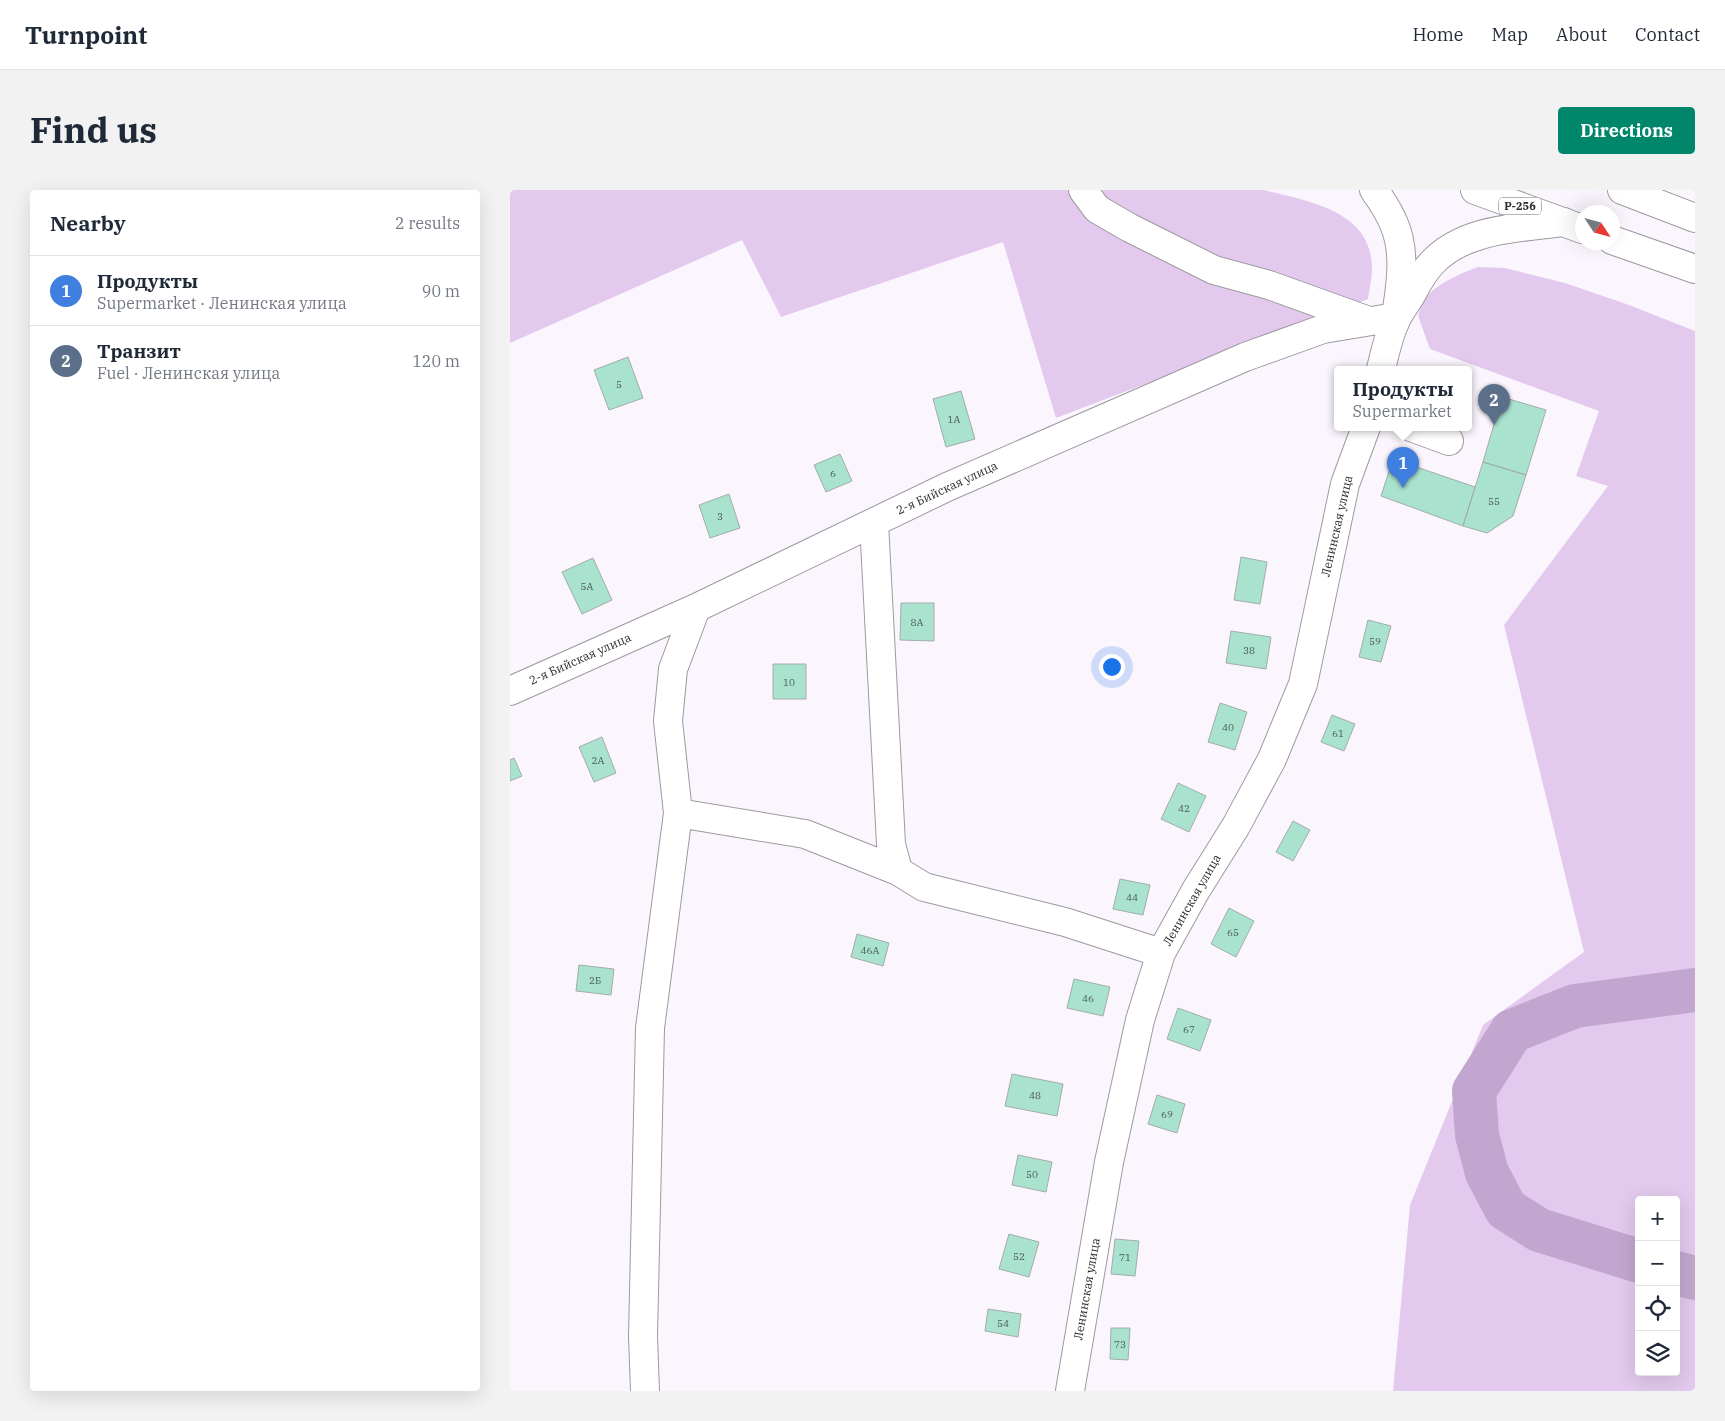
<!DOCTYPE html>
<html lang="en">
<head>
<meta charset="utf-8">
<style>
	:root { --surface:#fff; --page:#f2f2f3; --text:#1f2937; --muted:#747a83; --line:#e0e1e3; --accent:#00866b }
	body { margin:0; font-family:"IBM Plex Serif",serif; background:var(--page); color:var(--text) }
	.controls { position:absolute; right:15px; bottom:15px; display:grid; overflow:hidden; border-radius:5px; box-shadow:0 5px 20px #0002 }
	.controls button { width:45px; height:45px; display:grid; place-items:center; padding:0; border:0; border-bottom:1px solid var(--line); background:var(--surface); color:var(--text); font:25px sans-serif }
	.compass { position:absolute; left:1065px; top:15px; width:45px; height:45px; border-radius:50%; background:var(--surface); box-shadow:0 5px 20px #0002; rotate:126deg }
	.you { position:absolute; left:601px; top:476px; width:18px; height:18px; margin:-12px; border:4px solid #fff; border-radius:50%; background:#1a73e8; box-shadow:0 0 0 8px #1a73e833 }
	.badge { display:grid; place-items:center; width:32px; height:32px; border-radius:50%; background:var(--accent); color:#fff; font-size:16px; font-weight:700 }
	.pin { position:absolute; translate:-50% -41px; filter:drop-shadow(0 1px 2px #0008) }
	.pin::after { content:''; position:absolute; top:26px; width:18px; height:15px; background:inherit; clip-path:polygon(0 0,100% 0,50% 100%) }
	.popup { position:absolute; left:824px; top:176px; width:138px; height:65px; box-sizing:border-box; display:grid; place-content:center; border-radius:5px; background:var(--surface); filter:drop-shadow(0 1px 4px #0005); font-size:16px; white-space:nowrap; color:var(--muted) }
	.popup b { font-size:19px; color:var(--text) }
	.popup::after { content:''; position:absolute; left:50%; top:100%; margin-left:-10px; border:10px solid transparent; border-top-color:var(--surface) }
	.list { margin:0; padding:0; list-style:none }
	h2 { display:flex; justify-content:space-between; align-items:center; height:65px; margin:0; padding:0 20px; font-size:21px }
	h2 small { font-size:16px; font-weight:400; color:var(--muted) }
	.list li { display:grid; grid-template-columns:32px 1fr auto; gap:15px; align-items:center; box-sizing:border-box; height:70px; padding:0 20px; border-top:1px solid var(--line) }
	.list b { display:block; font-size:19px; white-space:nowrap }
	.list p { margin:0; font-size:16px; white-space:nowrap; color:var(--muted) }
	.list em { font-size:16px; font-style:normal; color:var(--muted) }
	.icon { flex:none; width:28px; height:28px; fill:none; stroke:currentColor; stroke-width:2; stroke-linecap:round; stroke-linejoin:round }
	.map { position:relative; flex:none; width:1185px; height:1201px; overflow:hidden; border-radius:5px }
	header { display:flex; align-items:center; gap:30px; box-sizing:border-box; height:70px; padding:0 25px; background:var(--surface); border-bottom:1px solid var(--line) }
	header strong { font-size:24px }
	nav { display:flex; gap:28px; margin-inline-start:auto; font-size:18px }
	.intro { display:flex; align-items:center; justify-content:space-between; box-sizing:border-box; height:120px; padding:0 30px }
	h1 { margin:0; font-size:35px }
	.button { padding:12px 22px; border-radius:5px; background:var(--accent); color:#fff; font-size:18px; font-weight:700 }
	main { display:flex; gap:30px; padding:0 30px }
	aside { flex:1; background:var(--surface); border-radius:5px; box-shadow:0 5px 20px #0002 }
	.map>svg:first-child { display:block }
	.green { fill:#e2c9ed; fill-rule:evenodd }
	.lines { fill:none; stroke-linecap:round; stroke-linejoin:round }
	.river { stroke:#c3a6cf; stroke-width:44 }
	.building { fill:#a9e2ce; stroke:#a3aca9 }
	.minor-casing { stroke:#9e99a0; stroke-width:30 }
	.highway-casing { stroke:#9e99a0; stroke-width:30 }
	.minor { stroke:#fff; stroke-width:28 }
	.highway { stroke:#fff; stroke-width:28 }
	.labels { text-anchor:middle; stroke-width:4; stroke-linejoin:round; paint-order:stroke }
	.number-label { font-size:10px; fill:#4c5956 }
	.shield { fill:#fff; stroke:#6c6b6d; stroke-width:1 }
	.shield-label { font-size:11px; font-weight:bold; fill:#2d2b2e }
	.street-label { font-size:12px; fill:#2d2b2e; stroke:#fff }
</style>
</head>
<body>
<header>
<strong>Turnpoint</strong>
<nav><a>Home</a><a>Map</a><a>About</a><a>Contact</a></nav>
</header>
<div class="intro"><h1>Find us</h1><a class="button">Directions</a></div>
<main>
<aside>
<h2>Nearby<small>2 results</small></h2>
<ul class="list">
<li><span class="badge" style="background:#3f7fe0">1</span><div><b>Продукты</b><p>Supermarket · Ленинская улица</p></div><em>90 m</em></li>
<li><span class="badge" style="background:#5c6f8a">2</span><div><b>Транзит</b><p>Fuel · Ленинская улица</p></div><em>120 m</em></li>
</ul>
</aside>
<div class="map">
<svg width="1185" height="1201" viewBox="0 0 1185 1201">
	<rect width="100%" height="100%" fill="#fbf6fd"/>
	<path class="green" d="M0 0H754C793 10 854 19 861 67 864 81 860 95 858 109L546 228 493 52 271 127 232 50 0 153Z
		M968 77 995 78 1055 93 1119 115 1185 141V1201H883L900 1015 973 835 1074 762 994 435 1098 296 1066 286 1089 221 920 159 908 126C910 121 911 115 914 111 922 95 952 83 968 77ZM1129 1010H1166V1182H1129Z"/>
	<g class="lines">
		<path class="river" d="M1129 1071 1029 1040 996 1019 977 983 967 945 964 901 1002 841 1065 816 1185 800
			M1166 1083 1185 1088"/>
	</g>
	<path class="building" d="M118 167 133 208 99 220 84 180Z
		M451 201 465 249 436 257 423 209Z
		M992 207 1036 220 1016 285 973 272Z
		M330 264 342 291 316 302 304 275Z
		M883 269 965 297 953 336 871 306Z
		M973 272 1016 285 1003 326 977 343 953 336Z
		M219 304 230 338 200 348 189 315Z
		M731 367 757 372 750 414 724 410Z
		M83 368 102 410 72 424 52 382Z
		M391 413H424V451L390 450Z
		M858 430 881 436 871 472 849 467Z
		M721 441 761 447 756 479 716 473Z
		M263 474H296V509H263Z
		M710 513 737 522 725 560 698 552Z
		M822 525 845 534 834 561 811 552Z
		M92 547 106 583 84 592 69 557Z
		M4 568 12 586 0 591V570Z
		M668 593 696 606 679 642 651 629Z
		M783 631 800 640 783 671 766 662Z
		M610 689 640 695 633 725 603 719Z
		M719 718 744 731 726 767 701 754Z
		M347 744 379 753 373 776 341 767Z
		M69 775 104 779 101 805 66 801Z
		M564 789 600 797 593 826 557 818Z
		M668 818 701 830 690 861 657 849Z
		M502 884 553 894 547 926 495 916Z
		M647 905 675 914 667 943 638 934Z
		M508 965 542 972 536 1002 502 995Z
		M499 1044 529 1052 519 1087 489 1079Z
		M605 1049 629 1051 625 1086 601 1084Z
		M478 1119 511 1124 508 1147 475 1141Z
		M601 1138H620L618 1170 600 1169Z"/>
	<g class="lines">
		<defs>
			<path id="minor" d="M573 0 587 19 620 38 704 80 759 95 859 131
				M871 179C875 163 878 147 885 132 889 122 896 114 901 105 907 94 913 82 922 73 954 38 1010 38 1054 32
				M901 237 939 251
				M364 333 381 654 388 681 414 697 555 732 651 763
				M0 501 186 418 437 297 735 167 813 139 886 127
				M168 623 295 644 388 681
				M135 1201 133 1146 140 838 168 623 158 531 163 479 186 418
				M560 1201 599 972 630 830 651 763 686 700 726 636 762 569 793 494 835 294 856 237"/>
			<path id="highway" d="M864 0C872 11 879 22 884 34 897 64 890 100 885 132
				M965 0 1072 39
				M1112 0 1185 28
				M1102 50 1185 79"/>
		</defs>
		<use href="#minor" class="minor-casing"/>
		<use href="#highway" class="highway-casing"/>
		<use href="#minor" class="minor"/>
		<use href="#highway" class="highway"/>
	</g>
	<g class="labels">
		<g class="number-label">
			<text x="109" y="198">5</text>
			<text x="444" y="233">1А</text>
			<text x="323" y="287">6</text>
			<text x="984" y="315">55</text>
			<text x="210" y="330">3</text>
			<text x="77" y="400">5А</text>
			<text x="407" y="436">8А</text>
			<text x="865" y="455">59</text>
			<text x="739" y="464">38</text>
			<text x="279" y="496">10</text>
			<text x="718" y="541">40</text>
			<text x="828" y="547">61</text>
			<text x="88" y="574">2А</text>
			<text x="674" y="622">42</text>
			<text x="622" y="711">44</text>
			<text x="723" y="746">65</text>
			<text x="360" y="764">46А</text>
			<text x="85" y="794">2Б</text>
			<text x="578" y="812">46</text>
			<text x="679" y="843">67</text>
			<text x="525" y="909">48</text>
			<text x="657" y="928">69</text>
			<text x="522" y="988">50</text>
			<text x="509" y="1070">52</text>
			<text x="615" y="1071">71</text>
			<text x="493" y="1137">54</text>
			<text x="610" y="1158">73</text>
		</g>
		<rect class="shield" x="989" y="7.5" width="42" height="17" rx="4"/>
		<g class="shield-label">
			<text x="1010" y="20">Р-256</text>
		</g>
		<g class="street-label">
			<text transform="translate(437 298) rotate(-25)" y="4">2-я Бийская улица</text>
			<text transform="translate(827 336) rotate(-77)" y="4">Ленинская улица</text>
			<text transform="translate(70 469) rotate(-24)" y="4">2-я Бийская улица</text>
			<text transform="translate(682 710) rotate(-60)" y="4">Ленинская улица</text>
			<text transform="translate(577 1099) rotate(-80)" y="4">Ленинская улица</text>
		</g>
	</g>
</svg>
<div class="controls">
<button>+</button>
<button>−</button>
<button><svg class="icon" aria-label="locate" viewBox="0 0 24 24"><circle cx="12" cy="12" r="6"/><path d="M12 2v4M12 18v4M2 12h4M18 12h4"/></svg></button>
<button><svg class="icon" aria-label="layers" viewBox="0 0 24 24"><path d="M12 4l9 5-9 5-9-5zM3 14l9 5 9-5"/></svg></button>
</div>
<svg class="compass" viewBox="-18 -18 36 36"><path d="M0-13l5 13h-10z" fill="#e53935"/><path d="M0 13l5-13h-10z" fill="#747a83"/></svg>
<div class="you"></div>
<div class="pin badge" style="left:893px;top:298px;background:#3f7fe0">1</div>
<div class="popup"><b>Продукты</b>Supermarket</div>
<div class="pin badge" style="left:984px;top:235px;background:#5c6f8a">2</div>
</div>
</main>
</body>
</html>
